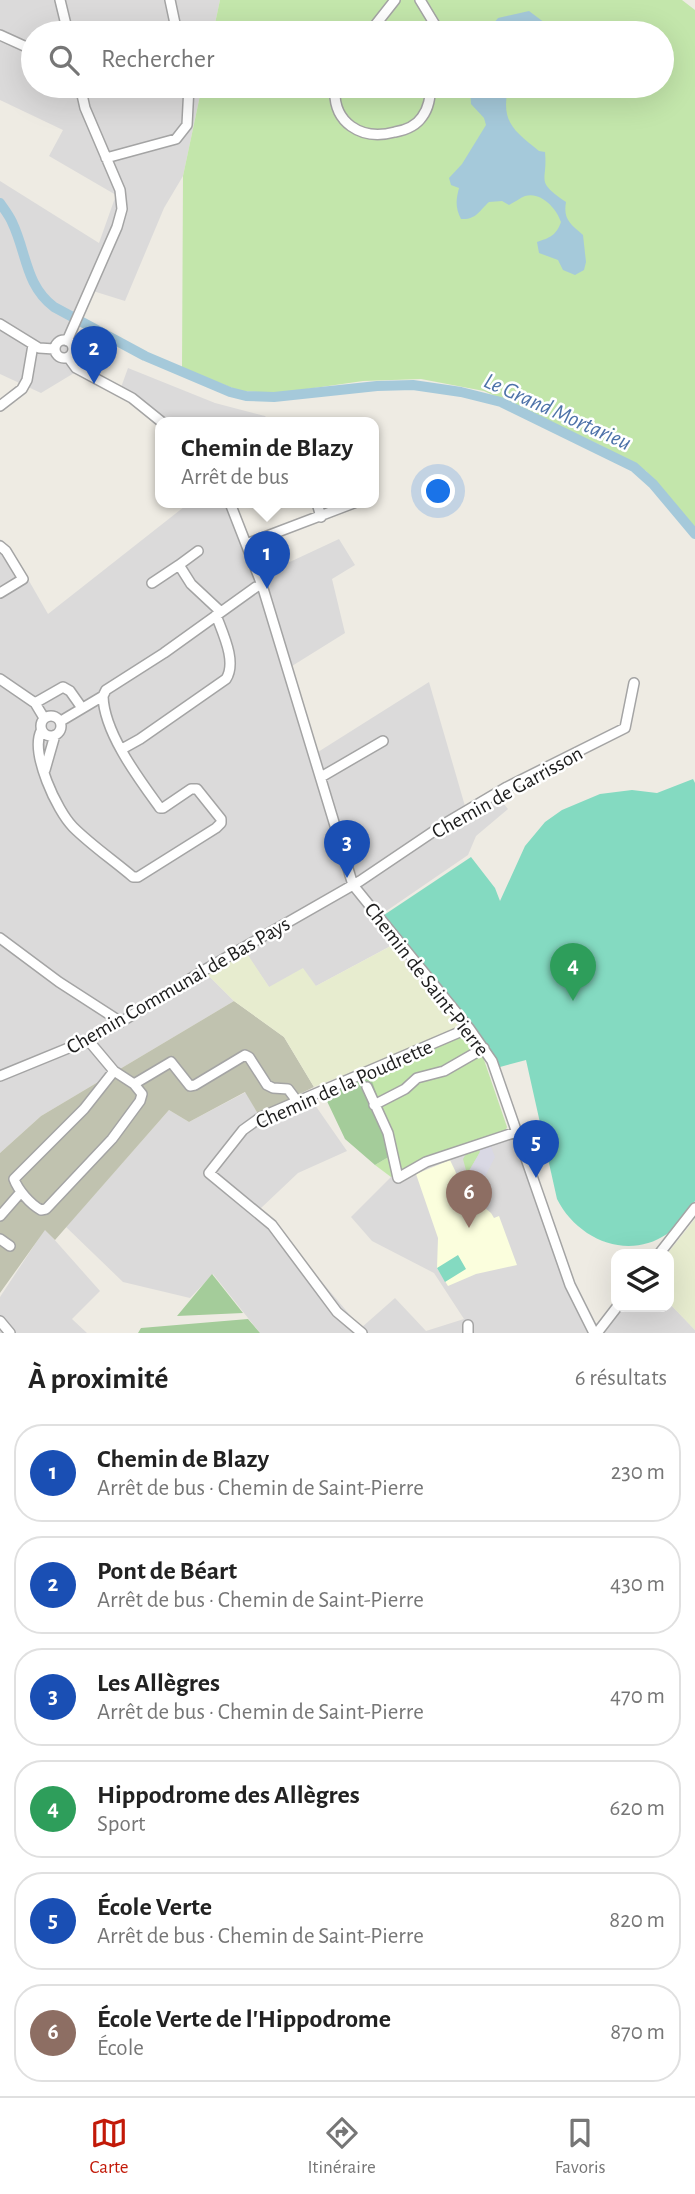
<!DOCTYPE html>
<html lang="fr">
<head>
<meta charset="utf-8">
<style>
	:root { --surface:#fff; --page:#f2f2f2; --text:#222; --muted:#767676; --line:#e0e0e0; --accent:#c21908 }
	body { margin:0; font-family:"Alegreya Sans",sans-serif; background:var(--page); color:var(--text) }
	.controls { position:absolute; right:21px; bottom:21px; display:grid; overflow:hidden; border-radius:14px; box-shadow:0 7px 28px #0002 }
	.controls button { width:63px; height:63px; display:grid; place-items:center; padding:0; border:0; border-bottom:2px solid var(--line); background:var(--surface); color:var(--text); font:35px sans-serif }
	.you { position:absolute; left:439px; top:492px; width:24px; height:24px; margin:-18px; border:5px solid #fff; border-radius:50%; background:#1a73e8; box-shadow:0 0 0 10px #1a73e833 }
	.badge { display:grid; place-items:center; width:46px; height:46px; border-radius:50%; background:var(--accent); color:#fff; font-size:23px; font-weight:700 }
	.pin { position:absolute; translate:-50% -58px; filter:drop-shadow(0 2px 4px #0008) }
	.pin::after { content:''; position:absolute; top:37px; width:24px; height:21px; background:inherit; clip-path:polygon(0 0,100% 0,50% 100%) }
	.popup { position:absolute; left:155px; top:417px; width:224px; height:91px; box-sizing:border-box; display:grid; place-content:center; border-radius:14px; background:var(--surface); filter:drop-shadow(0 2px 5px #0005); font-size:23px; white-space:nowrap; color:var(--muted) }
	.popup b { font-size:26px; color:var(--text) }
	.popup::after { content:''; position:absolute; left:50%; top:100%; margin-left:-14px; border:14px solid transparent; border-top-color:var(--surface) }
	.list { margin:0; padding:0; list-style:none }
	h2 { display:flex; justify-content:space-between; align-items:center; height:91px; margin:0; padding:0 28px; font-size:30px }
	h2 small { font-size:23px; font-weight:400; color:var(--muted) }
	.list li { display:grid; grid-template-columns:46px 1fr auto; gap:21px; align-items:center; box-sizing:border-box; height:98px; margin:0 14px 14px; padding:0 14px; border:2px solid var(--line); border-radius:28px }
	.list b { display:block; font-size:26px; white-space:nowrap }
	.list p { margin:0; font-size:23px; white-space:nowrap; color:var(--muted) }
	.list em { font-size:23px; font-style:normal; color:var(--muted) }
	.icon { flex:none; width:38px; height:38px; fill:none; stroke:currentColor; stroke-width:2; stroke-linecap:round; stroke-linejoin:round }
	.map { position:relative; flex:none; width:695px; height:1333px; overflow:hidden }
	.search { position:absolute; background:var(--surface); box-shadow:0 7px 28px #0002; left:21px; right:21px; top:21px; height:77px; display:flex; align-items:center; gap:18px; box-sizing:border-box; padding:0 24px; border-radius:38px; color:var(--muted); font-size:26px }
	.sheet { height:763px; background:var(--surface) }
	nav { display:flex; justify-content:space-around; align-items:center; box-sizing:border-box; height:98px; border-top:2px solid var(--line); background:var(--surface); font-size:19px; color:var(--muted) }
	nav a { display:grid; justify-items:center; gap:4px }
	nav .on { color:var(--accent) }
	.map>svg:first-child { display:block }
	.residential { fill:#dbdada }
	.education { fill:#fbfedd }
	.construction { fill:#c0c2af }
	.farmland { fill:#e7eccf }
	.grass { fill:#c3e6ab }
	.forest { fill:#a4cc9a }
	.pitch { fill:#84dac1 }
	.plaza { fill:#d9d8e4 }
	.water { fill:#a5c9da }
	.lines { fill:none; stroke-linecap:round; stroke-linejoin:round }
	.river { stroke:#a5c9da; stroke-width:10 }
	.minor-casing { stroke:#a4a4a4; stroke-width:12 }
	.minor { stroke:#fff; stroke-width:9 }
	.labels { text-anchor:middle; stroke-width:5; stroke-linejoin:round; paint-order:stroke }
	.street-label { font-size:21px; fill:#1d1d1d; stroke:#fff }
	.water-label { font-size:23px; font-style:italic; fill:#4e73a9; stroke:#fff }
</style>
</head>
<body>
<div class="map">
<svg width="695" height="1333" viewBox="0 0 695 1333">
	<rect width="100%" height="100%" fill="#eeebe3"/>
	<path class="residential" d="M0 0H220L213 33H33V86H202L183 176 164 208 125 301 93 291 74 335 84 367 41 393 0 374V181L99 243 116 195 49 156 63 130 0 100Z
		M128 368 215 403 265 416 271 423H160V429L119 393Z
		M189 503H233L264 574 339 539 355 565 332 579 345 633 292 666 318 752 429 682 465 806 492 790 508 809 476 836 468 855 379 916 398 942 316 986 269 987 245 952 207 974 234 1001 41 1116 0 1153V539L9 546 48 614Z
		M246 1092 258 1114 306 1092 347 1151 298 1173 260 1209 361 1328 395 1298 426 1331 464 1319 434 1273 372 1241 351 1217 391 1177 425 1157 520 1128 573 1280 593 1322 602 1325 616 1307H669V1303L695 1330V1333H260L213 1274 190 1298 123 1282 66 1227 169 1110 189 1122Z
		M45 1229 100 1291 72 1319 87 1333H0V1297Z"/>
	<path class="education" d="M450 1160 468 1198 479 1203 491 1213 494 1218 499 1216 517 1265 476 1274 448 1286 437 1268 438 1238 416 1174Z"/>
	<path class="construction" d="M234 1001 284 1037 314 1087 258 1114 245 1092 189 1122 169 1110 55 1240 45 1230 0 1293V1153L41 1116Z"/>
	<path class="farmland" d="M391 946 460 1028 314 1087 284 1037 234 1001 207 974 246 952 269 987 303 968 316 986Z
		M695 1219V1330L669 1303 667 1254Z"/>
	<path class="grass" d="M220 0H682L695 10V528L646 471 600 445 484 391 421 379 363 381 279 393 240 391 182 368 183 176 202 86H662V33H213Z
		M466 1034 482 1054 507 1127 505 1132 425 1157 391 1177 375 1165 397 1152 363 1078Z
		M479 1149 480 1152 467 1174 463 1159 466 1154Z"/>
	<path class="forest" d="M363 1078 372 1081 397 1152 375 1165 345 1139 325 1097Z
		M212 1274 243 1313 177 1316Z
		M248 1319 260 1333H138L141 1328Z"/>
	<path class="pitch" d="M693 779 695 783V1201C687 1212 679 1226 667 1234 627 1261 577 1239 557 1199L526 1060 500 1067C472 1014 420 964 381 917L471 857 495 888 500 901 525 846 545 822 562 810 600 794 632 790 657 793Z
		M458 1255 466 1269 445 1282 437 1268Z"/>
	<path class="plaza" d="M489 1142 495 1157 472 1202 465 1200 458 1204 455 1198 456 1175 463 1182 480 1152 478 1145Z"/>
	<path class="water" d="M529 11 545 23 546 33H493V24L498 18Z
		M470 86H517L507 94C502 124 517 133 539 151L545 152C548 183 534 180 566 202 563 219 570 224 583 235L586 262 584 270 575 275 563 270 558 260 539 253 537 242C549 238 556 236 561 222 557 209 541 191 525 196 520 198 515 202 509 205L502 201 489 202C479 211 476 220 461 219 455 207 456 200 459 188L451 185 449 178 462 164 486 125 484 118 471 104Z"/>
	<g class="lines">
		<path class="river" d="M0 203C4 209 9 215 12 222 27 253 25 285 54 307L145 356 230 392 246 396 274 397 377 386 413 385 461 392 501 402 634 467 653 484 695 534"/>
		<defs>
			<path id="minor" d="M60 0 68 33
				M170 0 177 33
				M420 0 440 33
				M369 33 395 0
				M0 35 33 50
				M335 86C332 123 361 141 395 132 406 130 416 126 422 117 429 108 430 97 431 86
				M106 158 176 139 187 125 189 86
				M0 324 39 348 54 349
				M55 349a9 9 0 1 1 18 0a9 9 0 1 1-18 0Z
				M67 341 117 227 122 209 120 190 85 108 80 86
				M68 357 76 368 132 398 163 423
				M0 406 22 389 27 380 33 345
				M230 503 262 585 353 885 469 1028 492 1061 570 1285 594 1333
				M317 503 321 517
				M246 544 354 503
				M0 546 6 551 23 579 0 593
				M179 565 198 551
				M152 583 179 565 191 584 221 612
				M0 679 35 703 44 718
				M35 703 63 687 70 691 82 708
				M41 726a10 10 0 1 1 20 0a10 10 0 1 1-20 0Z
				M61 721 103 696
				M41 731C30 753 57 811 73 827 91 845 113 860 133 877H138L216 828 221 823V819L197 789H191L163 808H160C139 779 104 733 103 696L106 690 164 653 256 587 262 585
				M122 749 140 739 226 679C237 662 223 634 216 615
				M45 770 55 735
				M321 777 383 741
				M0 938 59 982 121 1022
				M88 1040 114 1071 134 1084 142 1094 140 1101 112 1139 46 1209 41 1210C30 1204 18 1190 14 1179L84 1109 114 1071
				M0 1076 88 1040 121 1022 201 972 360 881 446 823 507 787 625 728 634 683
				M134 1084 171 1062 190 1086 195 1085 245 1055 249 1057 267 1085 273 1088 288 1089 297 1101
				M367 1087 388 1133 398 1178 426 1162 516 1132
				M374 1105 405 1089 417 1078 444 1071 484 1048
				M0 1216 21 1192
				M0 1239 10 1246
				M659 1254 695 1208
				M0 1321 10 1333
				M362 1333 337 1312 272 1225 209 1173 243 1130 261 1117 469 1028
				M468 1333V1325
				M597 1333 617 1307"/>
		</defs>
		<use href="#minor" class="minor-casing"/>
		<use href="#minor" class="minor"/>
	</g>
	<g class="labels">
		<g class="street-label">
			<text transform="translate(507 792) rotate(-29)" y="7">Chemin de Garrisson</text>
			<text transform="translate(427 979) rotate(52)" y="7">Chemin de Saint-Pierre</text>
			<text transform="translate(178 985) rotate(-30)" y="7">Chemin Communal de Bas Pays</text>
			<text transform="translate(344 1084) rotate(-24)" y="7">Chemin de la Poudrette</text>
		</g>
		<g class="water-label">
			<text transform="translate(558 411) rotate(24)" y="8">Le Grand Mortarieu</text>
		</g>
	</g>
</svg>
<div class="controls">
<button><svg class="icon" aria-label="layers" viewBox="0 0 24 24"><path d="M12 4l9 5-9 5-9-5zM3 14l9 5 9-5"/></svg></button>
</div>
<div class="you"></div>
<div class="pin badge" style="left:267px;top:589px;background:#1a4fb4">1</div>
<div class="popup"><b>Chemin de Blazy</b>Arrêt de bus</div>
<div class="pin badge" style="left:94px;top:384px;background:#1a4fb4">2</div>
<div class="pin badge" style="left:347px;top:878px;background:#1a4fb4">3</div>
<div class="pin badge" style="left:573px;top:1001px;background:#2e9e5b">4</div>
<div class="pin badge" style="left:536px;top:1178px;background:#1a4fb4">5</div>
<div class="pin badge" style="left:469px;top:1228px;background:#8d6e63">6</div>
<div class="search"><svg class="icon" aria-label="search" viewBox="0 0 24 24"><circle cx="10" cy="10" r="6"/><path d="M15 15l6 6"/></svg>Rechercher</div>
</div>
<section class="sheet">
<h2>À proximité<small>6 résultats</small></h2>
<ul class="list">
<li><span class="badge" style="background:#1a4fb4">1</span><div><b>Chemin de Blazy</b><p>Arrêt de bus · Chemin de Saint-Pierre</p></div><em>230 m</em></li>
<li><span class="badge" style="background:#1a4fb4">2</span><div><b>Pont de Béart</b><p>Arrêt de bus · Chemin de Saint-Pierre</p></div><em>430 m</em></li>
<li><span class="badge" style="background:#1a4fb4">3</span><div><b>Les Allègres</b><p>Arrêt de bus · Chemin de Saint-Pierre</p></div><em>470 m</em></li>
<li><span class="badge" style="background:#2e9e5b">4</span><div><b>Hippodrome des Allègres</b><p>Sport</p></div><em>620 m</em></li>
<li><span class="badge" style="background:#1a4fb4">5</span><div><b>École Verte</b><p>Arrêt de bus · Chemin de Saint-Pierre</p></div><em>820 m</em></li>
<li><span class="badge" style="background:#8d6e63">6</span><div><b>École Verte de l'Hippodrome</b><p>École</p></div><em>870 m</em></li>
</ul>
</section>
<nav>
<a class="on"><svg class="icon" aria-label="map" viewBox="0 0 24 24"><path d="M3 6l6-2 6 2 6-2v14l-6 2-6-2-6 2zM9 4v14M15 6v14"/></svg>Carte</a>
<a><svg class="icon" aria-label="directions" viewBox="0 0 24 24"><path d="M12 3l9 9-9 9-9-9zM9 14v-3h6M13 9l2 2-2 2"/></svg>Itinéraire</a>
<a><svg class="icon" aria-label="saved" viewBox="0 0 24 24"><path d="M7 4h10v16l-5-4-5 4z"/></svg>Favoris</a>
</nav>
</body>
</html>
